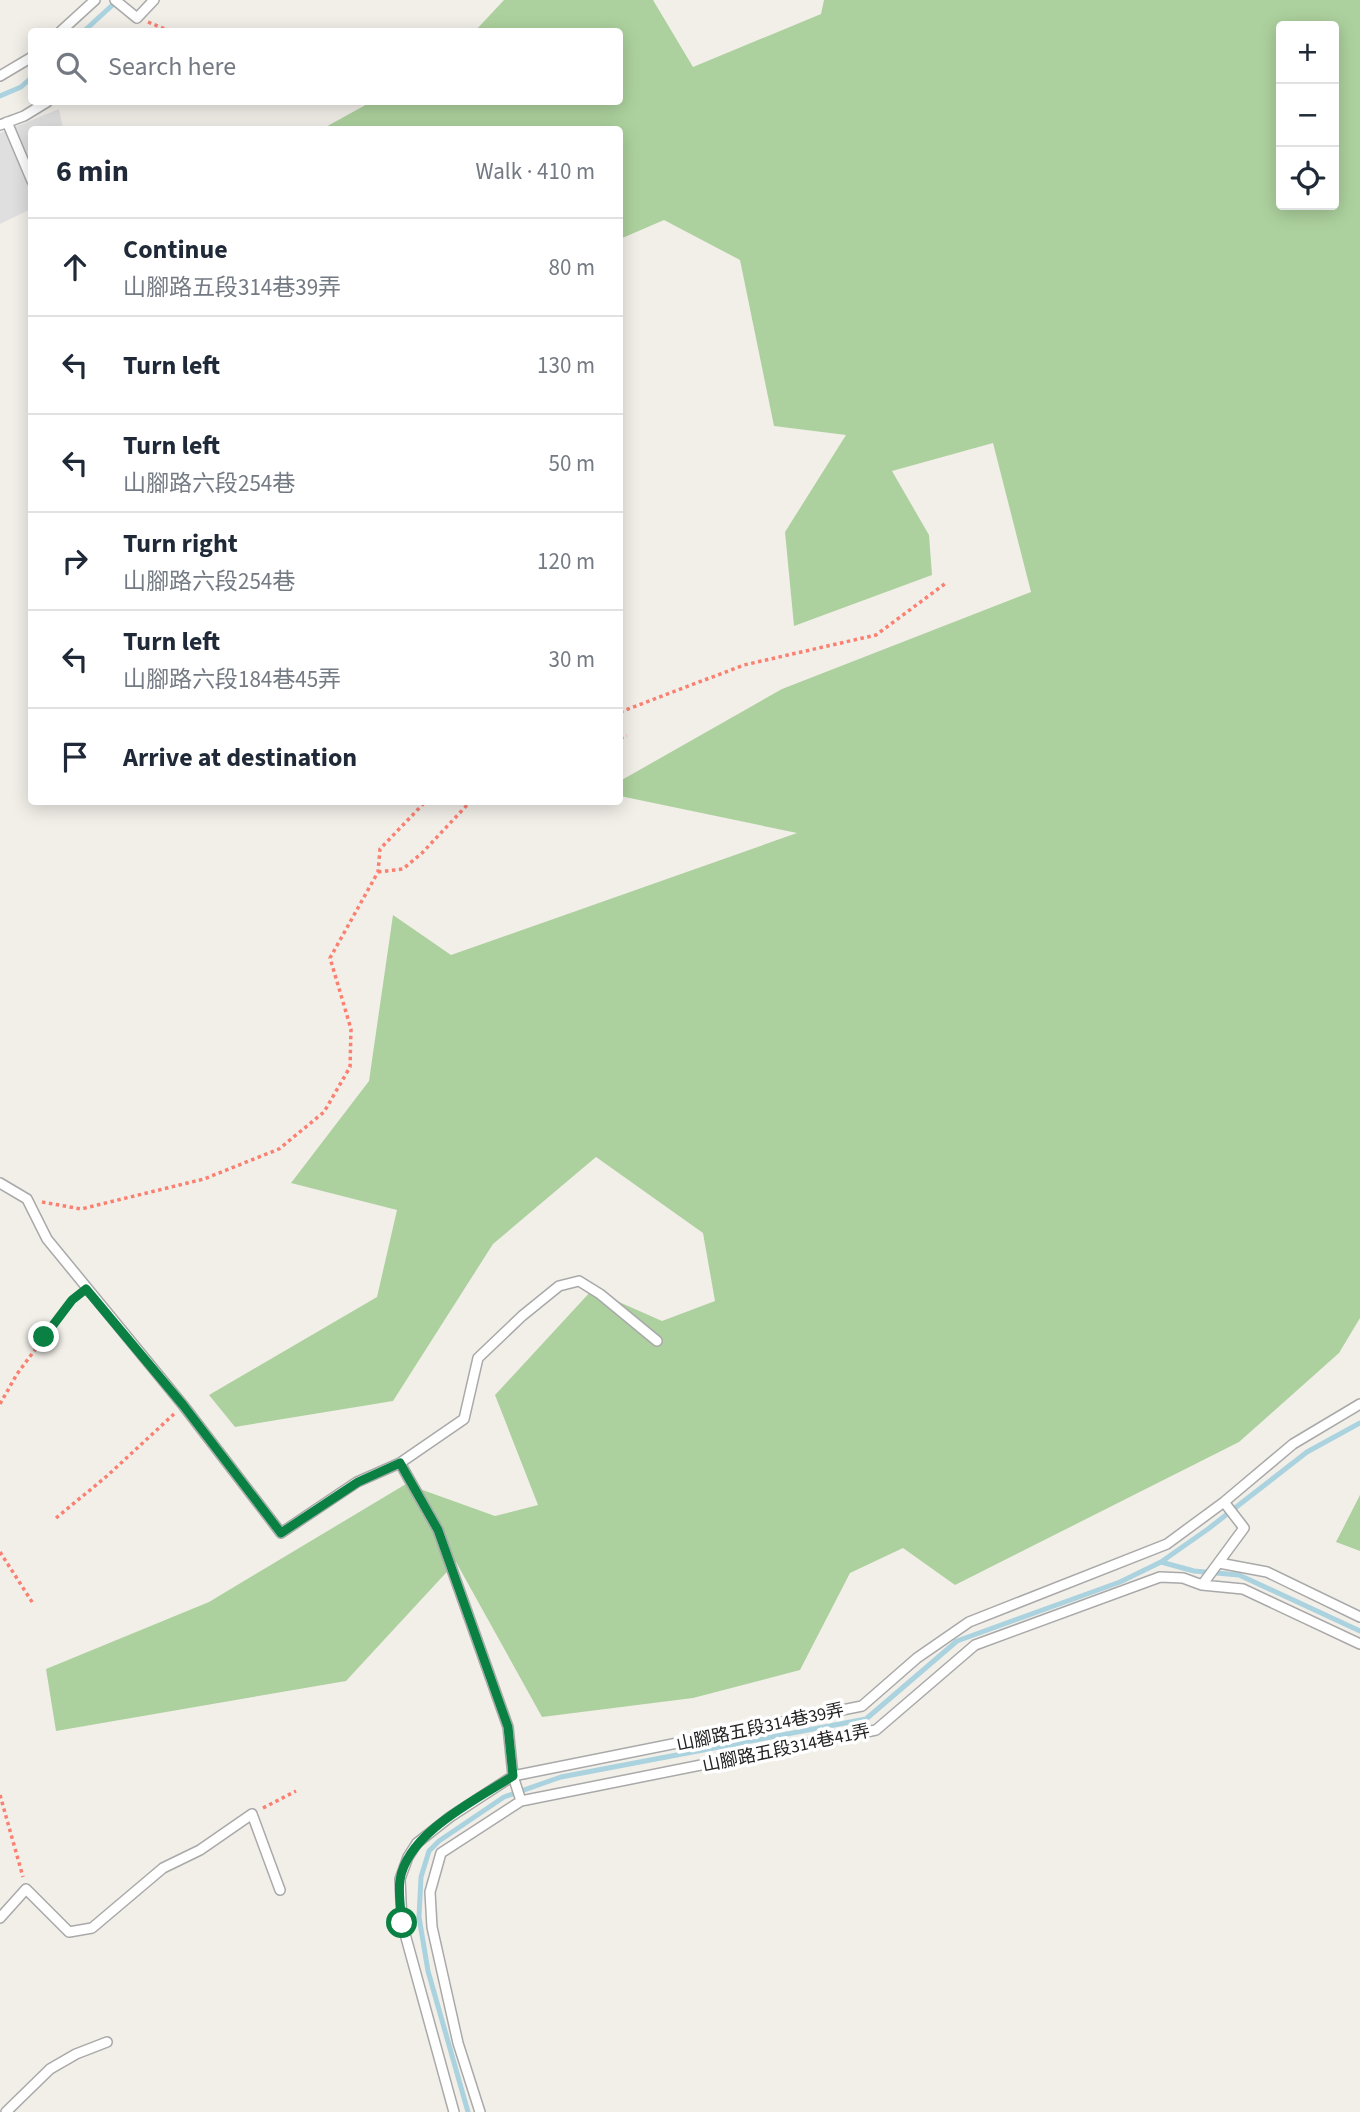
<!DOCTYPE html>
<html lang="en">
<head>
<meta charset="utf-8">
<style>
	:root { --surface:#fff; --page:#f2f2f3; --text:#1f2937; --muted:#747a83; --line:#e0e1e3 }
	body { margin:0; font-family:"Source Sans 3","Noto Sans TC",sans-serif; background:var(--page); color:var(--text) }
	.controls { position:absolute; right:21px; top:21px; display:grid; overflow:hidden; border-radius:7px; box-shadow:0 4px 18px #0003 }
	.controls button { width:63px; height:63px; display:grid; place-items:center; padding:0; border:0; border-bottom:2px solid var(--line); background:var(--surface); color:var(--text); font:35px sans-serif }
	.stop { position:absolute; width:21px; height:21px; margin:-16px; border:5px solid #0b8043; border-radius:50%; background:#fff }
	.stop.end { background:#0b8043; border-color:#fff; box-shadow:0 2px 7px #0008 }
	.list { margin:0; padding:0; list-style:none }
	h2 { display:flex; justify-content:space-between; align-items:center; height:91px; margin:0; padding:0 28px; font-size:30px }
	h2 small { font-size:23px; font-weight:400; color:var(--muted) }
	.list li { display:grid; grid-template-columns:46px 1fr auto; gap:21px; align-items:center; box-sizing:border-box; height:98px; padding:0 28px; border-top:2px solid var(--line) }
	.list b { display:block; font-size:26px; white-space:nowrap }
	.list p { margin:0; font-size:23px; white-space:nowrap; color:var(--muted) }
	.list em { font-size:23px; font-style:normal; color:var(--muted) }
	.icon { flex:none; width:38px; height:38px; fill:none; stroke:currentColor; stroke-width:2; stroke-linecap:round; stroke-linejoin:round }
	.map { position:relative; flex:none; width:1360px; height:2112px; overflow:hidden }
	.search { position:absolute; background:var(--surface); box-shadow:0 4px 18px #0003; left:28px; top:28px; width:595px; height:77px; display:flex; align-items:center; gap:18px; box-sizing:border-box; padding:0 24px; border-radius:7px; color:var(--muted); font-size:26px }
	.panel { position:absolute; background:var(--surface); box-shadow:0 4px 18px #0003; left:28px; top:126px; width:595px; height:679px; border-radius:7px }
	.map>svg:first-child { display:block }
	.residential { fill:#e0dfdf }
	.forest { fill:#add19e; fill-rule:evenodd }
	.lines { fill:none; stroke-linecap:round; stroke-linejoin:round }
	.stream { stroke:#aad3df; stroke-width:5 }
	.service-casing { stroke:#a9a9a9; stroke-width:12 }
	.path { stroke:#fa8072; stroke-width:3.5; stroke-dasharray:3.5 3.5; stroke-linecap:butt }
	.service { stroke:#fff; stroke-width:9 }
	.route { stroke:#0b8043; stroke-width:9 }
	.labels { text-anchor:middle; stroke-width:7; stroke-linejoin:round; paint-order:stroke }
	.street-label { font-size:18px; fill:#222; stroke:#fff }
</style>
</head>
<body>
<div class="map">
<svg width="1360" height="2112" viewBox="0 0 1360 2112">
	<rect width="100%" height="100%" fill="#f2efe9"/>
	<path class="residential" d="M59 109 63 129 32 130 31 209 0 224V133Z"/>
	<path class="forest" d="M504 0H653L693 67 821 14 824 0H1360V1318L1339 1353 1239 1442 955 1585 903 1548 850 1573 800 1670 693 1698 542 1717 456 1562 346 1681 56 1731 46 1669 209 1602 406 1484 495 1516 538 1505 495 1395 592 1290 662 1321 715 1301 703 1233 596 1157 493 1244 393 1401 235 1427 209 1395 377 1297 397 1210 291 1183 369 1081 393 915 451 955 797 833 620 796V781L782 689 1031 592 993 443 892 471 929 535 932 575 794 626 785 532 846 435 774 426 740 260 664 220 620 239V130L322 129 371 102H620V32L475 31ZM1281 26H1334V205H1281Z
		M1360 1495V1551L1336 1542Z"/>
	<g class="lines">
		<path class="stream" d="M83 32 118 0
			M0 96 21 87 32 77
			M1161 1562 1208 1529 1307 1452 1360 1423
			M468 2112 428 1971 419 1917 421 1877 429 1851 439 1841 504 1797 561 1777 866 1719 957 1641 1120 1582 1161 1562 1194 1571 1239 1575 1360 1631"/>
		<defs>
			<path id="service" d="M115 0 137 18 154 0
				M60 32 95 0
				M0 76 32 57
				M7 122 32 181
				M0 125 24 116 47 102
				M0 1183 27 1199 47 1239 183 1405 281 1533 357 1482 400 1463 464 1419 478 1358 522 1316 559 1286 579 1281 600 1294 657 1341
				M400 1463 438 1530 508 1727 513 1776 521 1801
				M1219 1563 1267 1572 1360 1617
				M1202 1585 1244 1528 1224 1502
				M0 1918 26 1889 69 1932 92 1928 163 1868 200 1850 252 1814 280 1890
				M6 2112 50 2069 76 2054 107 2042
				M454 2112 402 1923 400 1879 408 1857 417 1843 450 1817 513 1776 862 1706 917 1658 969 1622 1167 1544 1224 1502 1293 1444 1360 1404
				M480 2112 458 2043 432 1927 430 1892 441 1853 521 1801 876 1730 975 1645 1160 1577 1183 1578 1202 1585 1243 1589 1360 1644"/>
		</defs>
		<use href="#service" class="service-casing"/>
		<path class="path" d="M148 22 172 32
			M620 712 744 665 876 635 946 583
			M620 738 627 736
			M378 872 403 869 422 853 470 802
			M42 1202 81 1209 204 1179 279 1149 324 1112 350 1067 351 1029 330 958 378 872 380 849 425 802
			M0 1404 17 1374 72 1300 78 1295
			M56 1518 107 1476 174 1414
			M0 1552 34 1605
			M0 1795 23 1877
			M263 1808 296 1791"/>
		<use href="#service" class="service"/>
	</g>
	<g class="lines">
		<path class="route" d="M44 1337 72 1300 86 1289 183 1405 281 1533 358 1482 400 1463 438 1530 508 1727 513 1776C477 1799 407 1833 400 1880 398 1893 401 1910 402 1923"/>
	</g>
	<g class="labels">
		<g class="street-label">
			<text transform="translate(760 1727) rotate(-12)" y="6">山腳路五段314巷39弄</text>
			<text transform="translate(786 1748) rotate(-12)" y="6">山腳路五段314巷41弄</text>
		</g>
	</g>
</svg>
<div class="controls">
<button>+</button>
<button>−</button>
<button><svg class="icon" aria-label="locate" viewBox="0 0 24 24"><circle cx="12" cy="12" r="6"/><path d="M12 2v4M12 18v4M2 12h4M18 12h4"/></svg></button>
</div>
<div class="stop" style="left:402px;top:1923px"></div>
<div class="stop end" style="left:44px;top:1337px"></div>
<div class="search"><svg class="icon" aria-label="search" viewBox="0 0 24 24"><circle cx="10" cy="10" r="6"/><path d="M15 15l6 6"/></svg>Search here</div>
<section class="panel">
<h2>6 min<small>Walk · 410 m</small></h2>
<ul class="list">
<li><svg class="icon" aria-label="ahead" viewBox="0 0 24 24"><path d="M12 20V5M6 11l6-6 6 6"/></svg><div><b>Continue</b><p>山腳路五段314巷39弄</p></div><em>80 m</em></li>
<li><svg class="icon" aria-label="left" viewBox="0 0 24 24"><path d="M17 20v-9H6M10 6l-5 5 5 5"/></svg><div><b>Turn left</b></div><em>130 m</em></li>
<li><svg class="icon" aria-label="left" viewBox="0 0 24 24"><path d="M17 20v-9H6M10 6l-5 5 5 5"/></svg><div><b>Turn left</b><p>山腳路六段254巷</p></div><em>50 m</em></li>
<li><svg class="icon" aria-label="right" viewBox="0 0 24 24"><path d="M7 20v-9h11M14 6l5 5-5 5"/></svg><div><b>Turn right</b><p>山腳路六段254巷</p></div><em>120 m</em></li>
<li><svg class="icon" aria-label="left" viewBox="0 0 24 24"><path d="M17 20v-9H6M10 6l-5 5 5 5"/></svg><div><b>Turn left</b><p>山腳路六段184巷45弄</p></div><em>30 m</em></li>
<li><svg class="icon" aria-label="arrive" viewBox="0 0 24 24"><path d="M6 21V4h12l-3 4 3 4H6"/></svg><div><b>Arrive at destination</b></div></li>
</ul>
</section>
</div>
</body>
</html>
